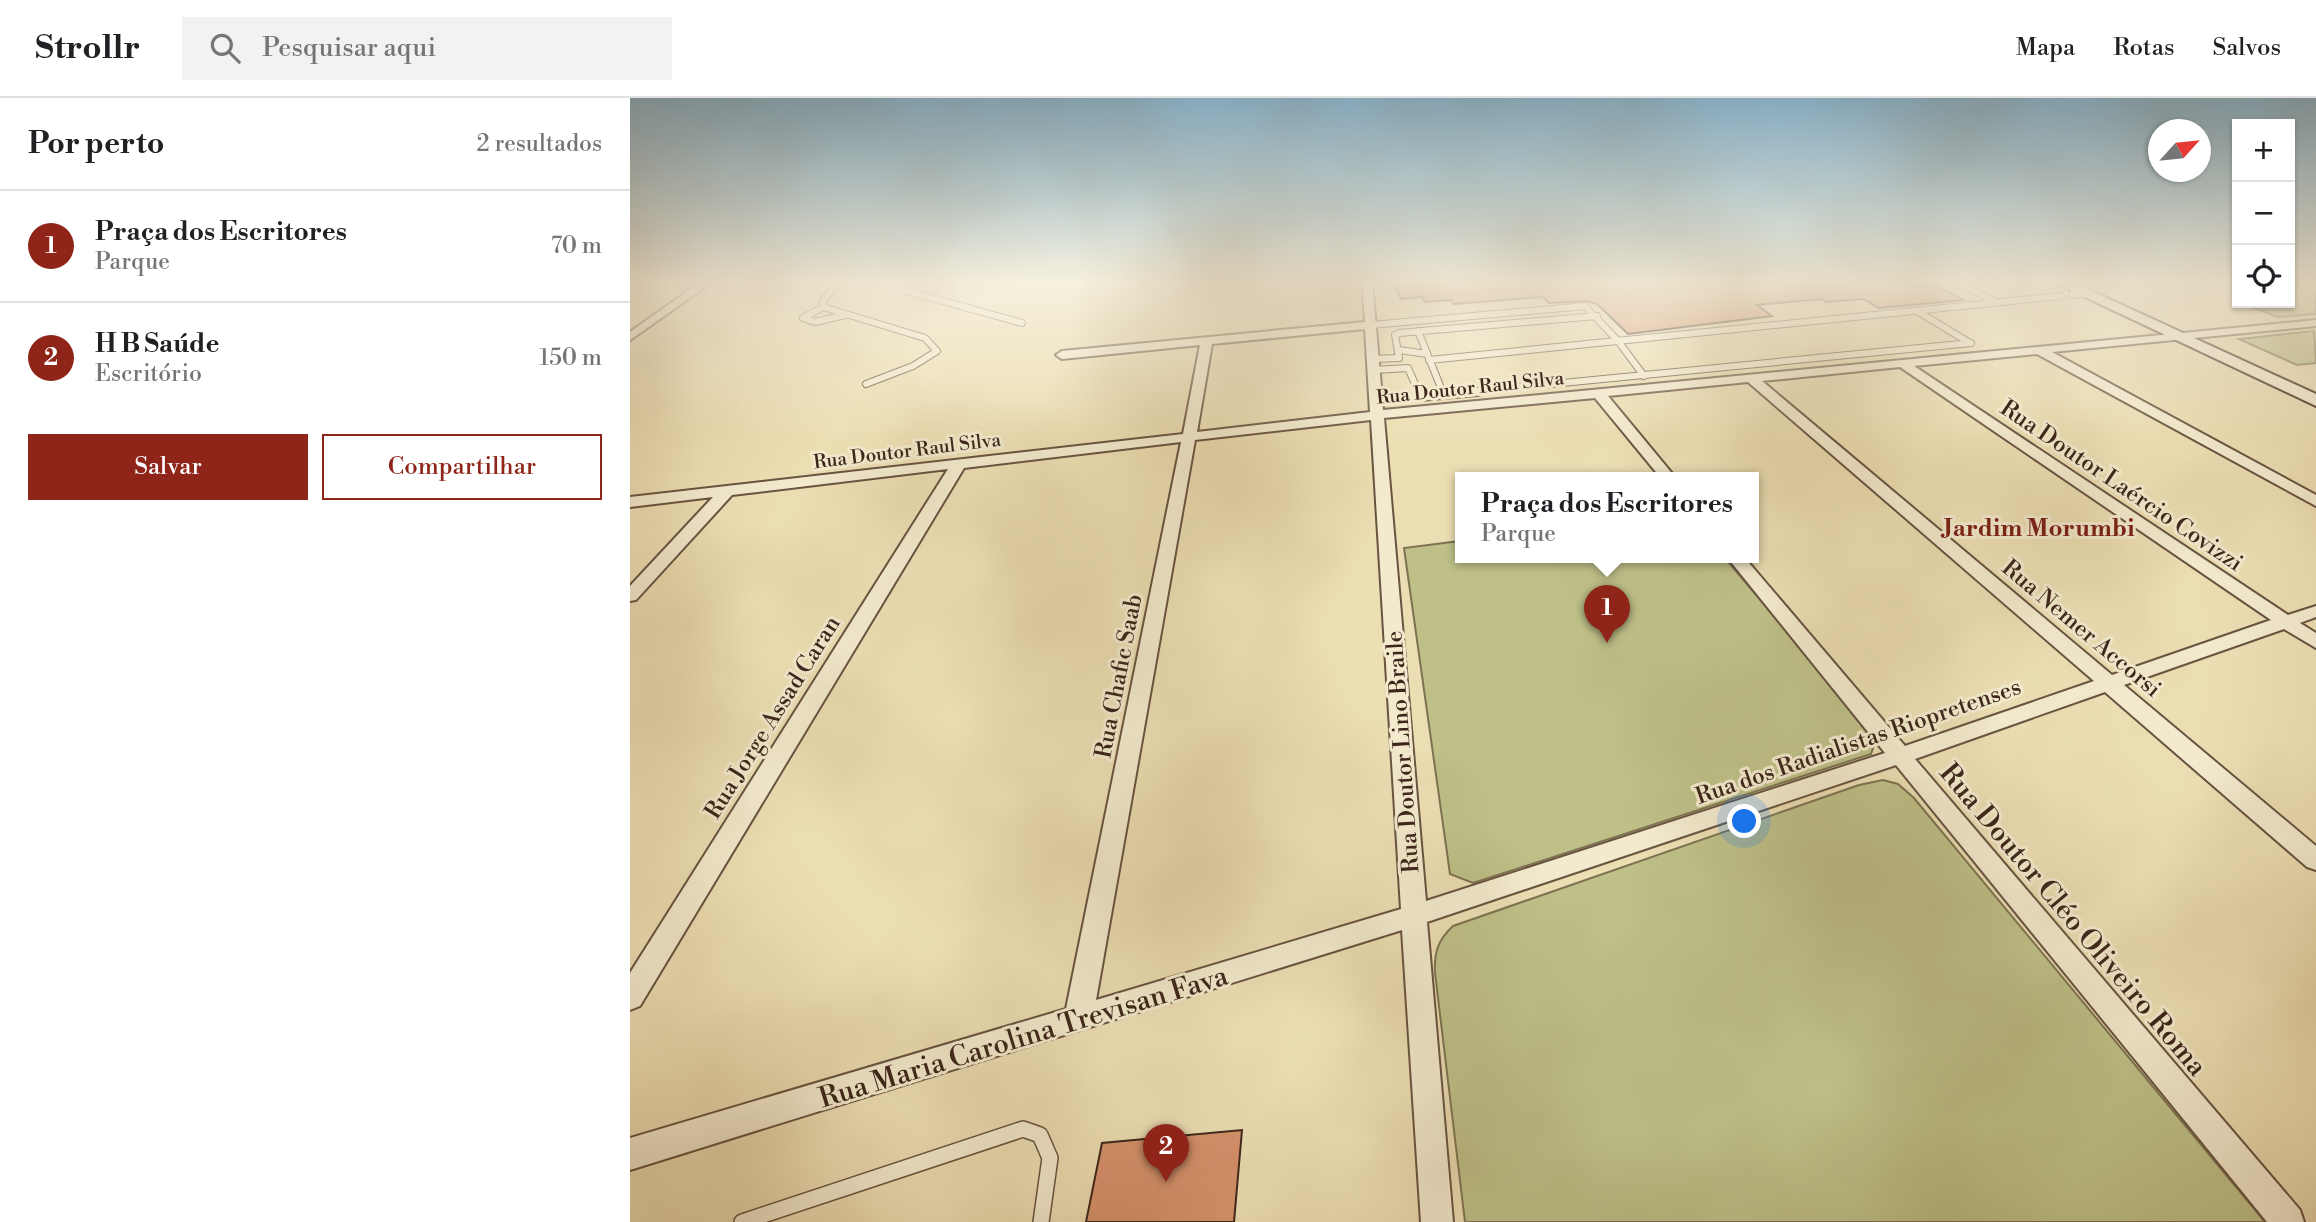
<!DOCTYPE html>
<html lang="pt">
<head>
<meta charset="utf-8">
<style>
	:root { --surface:#fff; --page:#f2f2f2; --text:#202124; --muted:#757577; --line:#e0e0e0; --accent:#8f2418 }
	body { margin:0; font-family:"Libre Bodoni",serif; background:var(--page); color:var(--text) }
	.controls { position:absolute; right:21px; top:21px; display:grid; overflow:hidden; border-radius:0px; box-shadow:0 2px 5px #0004 }
	.controls button { width:63px; height:63px; display:grid; place-items:center; padding:0; border:0; border-bottom:2px solid var(--line); background:var(--surface); color:var(--text); font:35px sans-serif }
	.compass { position:absolute; left:1518px; top:21px; width:63px; height:63px; border-radius:50%; background:var(--surface); box-shadow:0 2px 5px #0004; rotate:63deg }
	.you { position:absolute; left:1115px; top:724px; width:24px; height:24px; margin:-18px; border:5px solid #fff; border-radius:50%; background:#1a73e8; box-shadow:0 0 0 10px #1a73e833 }
	.badge { display:grid; place-items:center; width:46px; height:46px; border-radius:50%; background:var(--accent); color:#fff; font-size:23px; font-weight:700 }
	.pin { position:absolute; translate:-50% -58px; filter:drop-shadow(0 2px 4px #0008) }
	.pin::after { content:''; position:absolute; top:37px; width:24px; height:21px; background:inherit; clip-path:polygon(0 0,100% 0,50% 100%) }
	.popup { position:absolute; left:825px; top:374px; width:304px; height:91px; box-sizing:border-box; display:grid; place-content:center; border-radius:0px; background:var(--surface); filter:drop-shadow(0 2px 5px #0005); font-size:23px; white-space:nowrap; color:var(--muted) }
	.popup b { font-size:26px; color:var(--text) }
	.popup::after { content:''; position:absolute; left:50%; top:100%; margin-left:-14px; border:14px solid transparent; border-top-color:var(--surface) }
	.list { margin:0; padding:0; list-style:none }
	h2 { display:flex; justify-content:space-between; align-items:center; height:91px; margin:0; padding:0 28px; font-size:30px }
	h2 small { font-size:23px; font-weight:400; color:var(--muted) }
	.list li { display:grid; grid-template-columns:46px 1fr auto; gap:21px; align-items:center; box-sizing:border-box; height:112px; padding:0 28px; border-top:2px solid var(--line) }
	.list b { display:block; font-size:26px; white-space:nowrap }
	.list p { margin:0; font-size:23px; white-space:nowrap; color:var(--muted) }
	.list em { font-size:23px; font-style:normal; color:var(--muted) }
	.actions { display:flex; gap:14px; padding:21px 28px }
	.actions a { flex:1; padding:16px 0; border:2px solid var(--accent); border-radius:0px; text-align:center; font-size:24px; color:var(--accent) }
	.actions .main { background:var(--accent); color:#fff }
	.icon { flex:none; width:38px; height:38px; fill:none; stroke:currentColor; stroke-width:2; stroke-linecap:round; stroke-linejoin:round }
	.map { position:relative; flex:none; width:1686px; height:1124px; overflow:hidden }
	header { display:flex; align-items:center; gap:42px; box-sizing:border-box; height:98px; padding:0 35px; background:var(--surface); border-bottom:2px solid var(--line) }
	header strong { font-size:33px }
	nav { display:flex; gap:38px; margin-inline-start:auto; font-size:24px }
	.search { width:490px; height:63px; background:var(--page); display:flex; align-items:center; gap:18px; box-sizing:border-box; padding:0 24px; border-radius:0px; color:var(--muted); font-size:26px }
	main { display:flex }
	aside { flex:1; background:var(--surface) }
	.map>svg:first-child { display:block }
	.green { fill:#bec088; stroke:#7d7352; stroke-width:2 }
	.building { fill:#d6926c; stroke:#3c261b; stroke-width:2 }
	.lines { fill:none; stroke-linecap:round; stroke-linejoin:round }
	.service-far2-casing { stroke:#685441; stroke-width:8 }
	.service-far1-casing { stroke:#685441; stroke-width:10 }
	.service-casing { stroke:#685441; stroke-width:18 }
	.minor-casing { stroke:#685441; stroke-width:4 }
	.secondary-casing { stroke:#3c261b; stroke-width:4 }
	.service-far2 { stroke:#f3eace; stroke-width:6 }
	.service-far1 { stroke:#f3eace; stroke-width:7 }
	.service { stroke:#f3eace; stroke-width:15 }
	.minor { fill:#f3eace; fill-rule:evenodd }
	.secondary { fill:#f3eace; fill-rule:evenodd }
	.labels { text-anchor:middle; stroke-width:6; stroke-linejoin:round; paint-order:stroke }
	.far-street-label { font-size:19px; fill:#3c261b; stroke:#f3eace }
	.street-label { font-size:23px; fill:#3c261b; stroke:#f3eace }
	.neighbourhood-label { font-size:24px; font-weight:bold; fill:#7a1f14; stroke:#f3eace }
	.near-street-label { font-size:28px; fill:#3c261b; stroke:#f3eace }
</style>
</head>
<body>
<header>
<strong>Strollr</strong>
<div class="search"><svg class="icon" aria-label="search" viewBox="0 0 24 24"><circle cx="10" cy="10" r="6"/><path d="M15 15l6 6"/></svg>Pesquisar aqui</div>
<nav><a>Mapa</a><a>Rotas</a><a>Salvos</a></nav>
</header>
<main>
<aside>
<h2>Por perto<small>2 resultados</small></h2>
<ul class="list">
<li><span class="badge">1</span><div><b>Praça dos Escritores</b><p>Parque</p></div><em>70 m</em></li>
<li><span class="badge">2</span><div><b>H B Saúde</b><p>Escritório</p></div><em>150 m</em></li>
</ul>
<div class="actions"><a class="main">Salvar</a><a>Compartilhar</a></div>
</aside>
<div class="map">
<svg width="1686" height="1124" viewBox="0 0 1686 1124">
	<rect width="100%" height="100%" fill="#ecdeb3"/>
	<filter id="stains"><feTurbulence type="fractalNoise" baseFrequency=".00286" numOctaves="4"/><feColorMatrix values="0 0 0 0 .2 0 0 0 0 .09 0 0 0 0 .02 0 0 0 .5 -.17"/></filter>
	<radialGradient id="worn" r=".72"><stop offset=".6" stop-color="#630" stop-opacity="0"/><stop offset="1" stop-color="#630" stop-opacity=".3"/></radialGradient>
	<path class="green" d="M1686 185V216L1648 219 1612 205H1660V187Z
		M1684 233 1686 265 1667 267 1609 241Z
		M830 443V459H1094L1247 639 1241 656 843 785 820 776 774 450Z
		M1253 682 1268 686 1284 700 1635 1124H835L805 875C804 854 808 842 823 828L1229 687Z"/>
	<path class="building" d="M762 183H1299L1333 202 1249 210 1233 201 1197 204 1191 201 1127 207 1142 218 998 236 967 206 956 203 919 205 913 199 824 206 821 202 795 204 792 199 771 201Z
		M612 1032 604 1124H456L472 1045Z"/>
	<g class="lines">
		<defs>
			<path id="service-far2" d="M209 183 193 203V209L295 240 307 253 283 268 236 286
				M241 183 392 225
				M1326 183 1365 204
				M1442 197 1455 196
				M193 209 173 220 185 224 215 217
				M1287 213 1340 245
				M741 227 955 208 988 243 1014 278
				M788 233 813 295
				M769 252 797 256
				M743 261 769 260 765 237 769 235 967 218
				M799 262 1431 198
				M744 272 778 270 789 295
				M829 295 1341 245"/>
			<path id="service-far1" d="M789 294 791 299 848 294
				M813 294 814 297"/>
			<path id="service" d="M112 1124 393 1031 410 1037 420 1060 411 1124"/>
			<path id="minor" d="M72 183H84L0 242V234Z
				M732 183H742L753 312 1686 222V228L1422 254 1686 397V408L1407 256 1284 268 1658 517 1686 508V519L1670 525 1686 535V550L1654 531 1494 587 1686 748V772L1677 769 1475 594 1285 661 1670 1112 1674 1124H1637L1266 667 797 824 823 1124H791L772 832 0 1072V1040L436 911 551 344 334 370 10 908 0 912V875L318 371 102 397 6 502 0 503V488L83 399 0 409V399L553 336 570 247 432 261 426 257 432 253 735 224ZM735 231 740 314 567 334 582 246ZM1270 269 1641 522 1482 577 1132 283ZM1118 284 1464 583 1275 648 1114 459H1097L1255 655 796 803 754 320 965 300 1030 379H1045L978 298ZM741 322 771 811 466 902 565 342Z"/>
			<path id="secondary" d="M1421 183H1440L1686 296V308Z"/>
		</defs>
		<use href="#service-far2" class="service-far2-casing"/>
		<use href="#service-far1" class="service-far1-casing"/>
		<use href="#service" class="service-casing"/>
		<use href="#minor" class="minor-casing"/>
		<use href="#secondary" class="secondary-casing"/>
		<use href="#service-far2" class="service-far2"/>
		<use href="#service-far1" class="service-far1"/>
		<use href="#service" class="service"/>
		<use href="#minor" class="minor"/>
		<use href="#secondary" class="secondary"/>
	</g>
	<linearGradient id="sky" x2="0" y2="1"><stop stop-color="#89b7d2"/><stop offset="0.54" stop-color="#f6f0dd"/><stop offset="1" stop-color="#f6f0dd" stop-opacity="0"/></linearGradient>
	<rect width="1686" height="341" fill="url(#sky)"/>
	<g class="labels">
		<g class="far-street-label">
			<text transform="translate(840 289) rotate(-6)" y="7">Rua Doutor Raul Silva</text>
			<text transform="translate(277 352) rotate(-7)" y="7">Rua Doutor Raul Silva</text>
		</g>
		<g class="street-label">
			<text transform="translate(1492 387) rotate(34)" y="8">Rua Doutor Laércio Covizzi</text>
			<text transform="translate(1452 530) rotate(40)" y="8">Rua Nemer Accorsi</text>
			<text transform="translate(488 578) rotate(-79)" y="8">Rua Chafic Saab</text>
			<text transform="translate(142 619) rotate(-58)" y="8">Rua Jorge Assad Caran</text>
			<text transform="translate(1228 643) rotate(-19)" y="8">Rua dos Radialistas Riopretenses</text>
			<text transform="translate(772 654) rotate(-94)" y="8">Rua Doutor Lino Braile</text>
		</g>
		<g class="neighbourhood-label">
			<text x="1409" y="438">Jardim Morumbi</text>
		</g>
		<g class="near-street-label">
			<text transform="translate(1444 821) rotate(50)" y="10">Rua Doutor Cléo Oliveiro Roma</text>
			<text transform="translate(393 938) rotate(-17)" y="10">Rua Maria Carolina Trevisan Fava</text>
		</g>
	</g>
	<rect width="100%" height="100%" filter="url(#stains)"/>
	<rect width="100%" height="100%" fill="url(#worn)"/>
</svg>
<div class="controls">
<button>+</button>
<button>−</button>
<button><svg class="icon" aria-label="locate" viewBox="0 0 24 24"><circle cx="12" cy="12" r="6"/><path d="M12 2v4M12 18v4M2 12h4M18 12h4"/></svg></button>
</div>
<svg class="compass" viewBox="-18 -18 36 36"><path d="M0-13l5 13h-10z" fill="#e53935"/><path d="M0 13l5-13h-10z" fill="#757577"/></svg>
<div class="you"></div>
<div class="pin badge" style="left:977px;top:545px">1</div>
<div class="popup"><b>Praça dos Escritores</b>Parque</div>
<div class="pin badge" style="left:536px;top:1084px">2</div>
</div>
</main>
</body>
</html>
